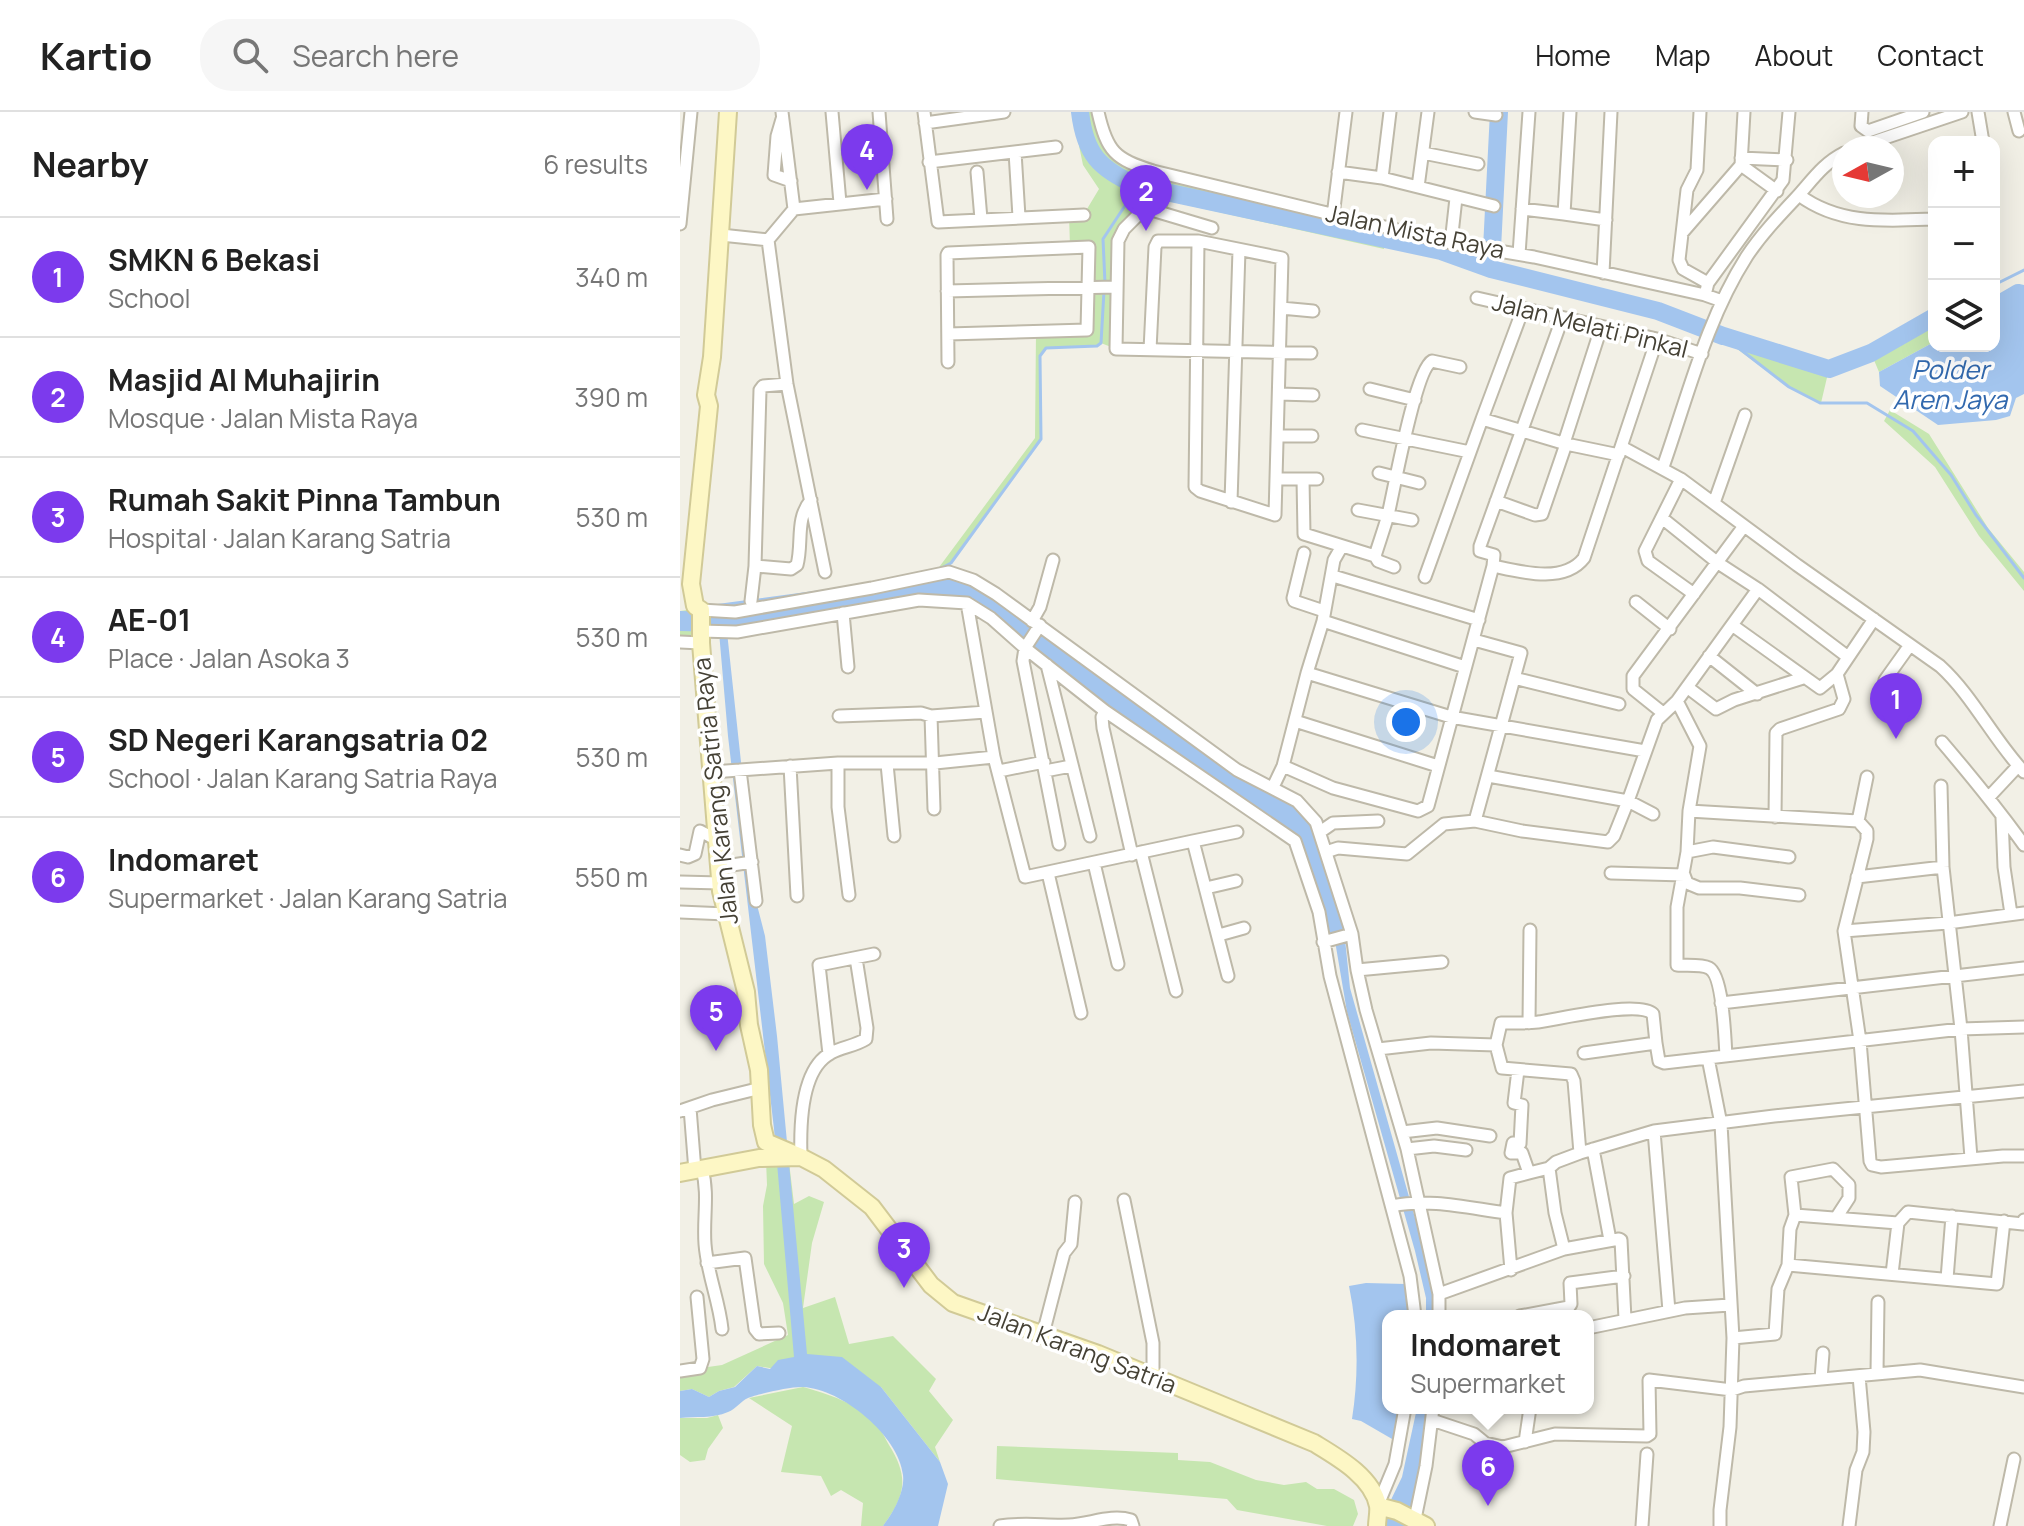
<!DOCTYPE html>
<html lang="en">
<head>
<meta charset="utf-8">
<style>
	:root { --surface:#fff; --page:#f6f6f6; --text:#222; --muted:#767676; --line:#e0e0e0; --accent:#7c3aed }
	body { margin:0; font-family:Manrope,sans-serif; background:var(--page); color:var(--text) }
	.controls { position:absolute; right:24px; top:24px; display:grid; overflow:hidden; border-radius:16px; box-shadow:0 8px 32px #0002 }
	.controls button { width:72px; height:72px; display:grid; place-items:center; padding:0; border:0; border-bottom:2px solid var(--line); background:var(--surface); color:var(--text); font:40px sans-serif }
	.compass { position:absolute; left:1152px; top:24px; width:72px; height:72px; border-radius:50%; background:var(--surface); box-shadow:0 8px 32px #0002; rotate:262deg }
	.you { position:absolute; left:726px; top:610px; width:28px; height:28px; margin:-20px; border:6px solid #fff; border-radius:50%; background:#1a73e8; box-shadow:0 0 0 12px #1a73e833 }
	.badge { display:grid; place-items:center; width:52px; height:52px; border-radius:50%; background:var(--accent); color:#fff; font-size:26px; font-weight:700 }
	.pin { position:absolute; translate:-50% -66px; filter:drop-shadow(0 2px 4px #0008) }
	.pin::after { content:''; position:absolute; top:42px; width:28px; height:24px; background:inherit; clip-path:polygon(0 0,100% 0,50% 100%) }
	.popup { position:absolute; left:702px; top:1198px; width:212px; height:104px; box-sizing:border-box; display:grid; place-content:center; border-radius:16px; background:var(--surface); filter:drop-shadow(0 2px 6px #0005); font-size:26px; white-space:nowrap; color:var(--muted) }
	.popup b { font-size:30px; color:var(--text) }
	.popup::after { content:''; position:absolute; left:50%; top:100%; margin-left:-16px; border:16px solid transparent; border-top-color:var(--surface) }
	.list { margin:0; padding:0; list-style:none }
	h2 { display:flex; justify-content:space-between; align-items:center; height:104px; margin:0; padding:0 32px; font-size:34px }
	h2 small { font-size:26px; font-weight:400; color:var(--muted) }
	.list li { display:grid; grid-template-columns:52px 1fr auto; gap:24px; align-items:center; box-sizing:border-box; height:120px; padding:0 32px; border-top:2px solid var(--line) }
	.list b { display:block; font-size:30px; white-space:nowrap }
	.list p { margin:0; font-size:26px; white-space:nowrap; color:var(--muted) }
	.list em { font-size:26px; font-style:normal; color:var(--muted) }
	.icon { flex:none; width:44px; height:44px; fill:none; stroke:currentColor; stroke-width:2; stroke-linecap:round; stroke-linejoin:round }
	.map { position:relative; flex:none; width:1344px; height:1414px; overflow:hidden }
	header { display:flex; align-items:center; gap:48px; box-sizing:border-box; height:112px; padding:0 40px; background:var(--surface); border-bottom:2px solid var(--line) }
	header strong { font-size:38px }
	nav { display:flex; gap:44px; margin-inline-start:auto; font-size:28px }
	.search { width:560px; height:72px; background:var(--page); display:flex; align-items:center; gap:20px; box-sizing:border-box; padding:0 28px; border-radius:32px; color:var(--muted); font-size:30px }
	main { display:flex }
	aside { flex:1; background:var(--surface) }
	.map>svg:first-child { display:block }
	.green { fill:#c6e6b0 }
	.water { fill:#a3c5ee }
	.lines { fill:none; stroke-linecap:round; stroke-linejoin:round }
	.stream { stroke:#a3c5ee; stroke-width:3 }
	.river { stroke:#a3c5ee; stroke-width:18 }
	.street-casing { stroke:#beb9a9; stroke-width:15 }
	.secondary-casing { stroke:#d1ca97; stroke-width:20 }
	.street { stroke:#fff; stroke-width:11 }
	.secondary { stroke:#fdf7c5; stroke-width:16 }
	.labels { text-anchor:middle; stroke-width:7; stroke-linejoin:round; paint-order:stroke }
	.street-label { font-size:24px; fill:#454135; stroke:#fff }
	.water-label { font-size:26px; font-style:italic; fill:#3269ae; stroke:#fff }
</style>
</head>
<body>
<header>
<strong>Kartio</strong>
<div class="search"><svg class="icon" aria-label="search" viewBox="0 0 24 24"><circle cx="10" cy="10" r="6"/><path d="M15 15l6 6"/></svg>Search here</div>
<nav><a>Home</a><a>Map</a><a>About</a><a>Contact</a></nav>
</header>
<main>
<aside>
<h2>Nearby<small>6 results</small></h2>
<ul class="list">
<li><span class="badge">1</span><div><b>SMKN 6 Bekasi</b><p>School</p></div><em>340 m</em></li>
<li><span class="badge">2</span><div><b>Masjid Al Muhajirin</b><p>Mosque · Jalan Mista Raya</p></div><em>390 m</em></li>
<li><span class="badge">3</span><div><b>Rumah Sakit Pinna Tambun</b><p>Hospital · Jalan Karang Satria</p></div><em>530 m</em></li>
<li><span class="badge">4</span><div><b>AE-01</b><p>Place · Jalan Asoka 3</p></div><em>530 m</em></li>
<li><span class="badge">5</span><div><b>SD Negeri Karangsatria 02</b><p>School · Jalan Karang Satria Raya</p></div><em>530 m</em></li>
<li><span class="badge">6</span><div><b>Indomaret</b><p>Supermarket · Jalan Karang Satria</p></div><em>550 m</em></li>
</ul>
</aside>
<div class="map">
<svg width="1344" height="1414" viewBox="0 0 1344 1414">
	<rect width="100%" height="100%" fill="#f2f0e6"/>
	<path class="green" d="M392 0H418L441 48 706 116 704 137 489 89 486 104 465 96 444 117 436 237 421 231 417 234 366 236 360 244 361 327 271 451 269 460 55 500 21 530 0 529V499L180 474 257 458 355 326 356 220 406 218 409 136 390 134 389 103 404 102 419 77 403 53Z
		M1254 205V230L1199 260 1191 241Z
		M1032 212 1047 224 1149 257 1141 291 1109 275 1045 228 1030 227Z
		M1210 298 1249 322 1308 416 1344 460V479L1299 424 1255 355 1204 309Z
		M86 1048 109 1050 114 1092 129 1084 144 1090 132 1131 123 1196 155 1185 169 1232 213 1224 256 1267 249 1279 273 1308 255 1335 260 1350 201 1275 77 1254 54 1275 39 1279 29 1285 12 1277 0 1279V1259L42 1253 108 1223 103 1191 84 1152 83 1094 87 1073Z
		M123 1275C148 1282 177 1291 196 1311 201 1317 205 1326 209 1333 229 1365 226 1383 203 1414H181L183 1391 161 1378 151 1384 141 1364 101 1360 112 1314 69 1286Z
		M38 1303 43 1316 28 1337 25 1348 10 1350 0 1343V1306H27Z
		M317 1334 498 1341V1348L530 1350 576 1368 604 1373 626 1370 637 1377H654L674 1388 678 1402 673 1414H647L557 1398 547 1387 316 1367Z"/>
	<path class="water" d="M1338 181 1344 182V282L1336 286 1330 304 1316 308 1258 313 1200 274 1199 260 1254 230V234H1314V195Z
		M280 463 630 702 672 822 643 830 615 729 497 650 311 506 266 489 47 520 76 789 85 824 97 924 127 1242 162 1245 201 1275 260 1350 268 1372 258 1414H203C213 1401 225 1380 223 1363 219 1324 162 1277 123 1275 113 1274 77 1282 68 1286 61 1289 56 1297 48 1300 32 1307 16 1304 0 1306V1279L12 1277 29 1285 39 1279 55 1275 77 1254 90 1257 98 1248 114 1245 94 1017 48 624 39 520 0 519V499L42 500Z
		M665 827 670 876 750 1159 756 1185 755 1204H746V1186L735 1139 667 900 655 829Z
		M686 1171 726 1172 735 1204H708V1296H725L719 1331 681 1309 672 1307C679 1263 678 1218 669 1174Z
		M737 1296H747L734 1414H704L707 1396 722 1365Z"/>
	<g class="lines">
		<path class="stream" d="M425 171 423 127 458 74
			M1314 173 1344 158
			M1254 205 1191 241 1149 257 1043 224 1109 275 1140 291H1187L1233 319 1271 363 1296 403 1344 466
			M258 458 271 451 361 327 360 244 366 236 417 234 421 231 424 179
			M34 494 145 479"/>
		<path class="river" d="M400 0C405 42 419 57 458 74L761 139 811 157 978 199 1043 224
			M811 156 819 0
			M1314 195 1338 181 1344 182
			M1031 220 1149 257 1191 241 1254 205"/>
		<defs>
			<path id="street" d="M102 0 114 97
				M152 0 160 91
				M199 0 207 107
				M244 0 258 110 404 103
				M418 0C427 40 435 47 473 59L771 131 854 145 1025 183 1042 189
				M795 0 816 3
				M890 0 884 102 926 108
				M1020 0 1017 58 1007 78 999 148 1003 157 1028 171
				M1182 0 1181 14 1188 19 1243 0
				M1298 0 1303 30
				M1334 0 1339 19
				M102 7 97 24 94 63 111 69
				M245 11 324 0
				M1175 36 1282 0
				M335 40 339 105
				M743 41 798 52
				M1061 46 1107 48
				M249 50 376 35
				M1061 53 1097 79
				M473 59 465 96 444 117 438 129 436 237 631 241
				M297 60 301 107
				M658 60 702 66 814 94
				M702 66 710 0
				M738 75 748 0
				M1119 83C1159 113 1206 109 1254 107
				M465 96 532 116
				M842 97 884 102
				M653 104 666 0
				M0 112 11 0
				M1002 121 1061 53 1064 0
				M41 123 88 128 114 97 206 87
				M88 128 107 272 145 460
				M771 131 776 86
				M839 142 849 0
				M923 161 931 0
				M267 179 435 175
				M1025 183 1028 171 1103 68 1109 0
				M797 186 977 227 1022 242
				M601 196 633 199
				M268 222 407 218 409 135 268 141 267 143 268 250
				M470 238 475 135 478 129H518L602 146 595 403 520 379 515 375 518 129
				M690 277 735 288
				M599 282 633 283
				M802 307 843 197
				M682 318 790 340
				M598 324H632
				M884 331 921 216
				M942 335 1001 367 1117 453 1260 554C1293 584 1313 627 1344 660
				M983 355C1008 284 1026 208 1067 144 1081 123 1098 105 1115 87 1131 70 1142 52 1164 41
				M699 361 739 371
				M597 367H637
				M623 367 624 422 695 444 698 449 714 455
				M1001 367 965 439 968 449 1014 482
				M816 389 855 403 862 402 886 332
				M551 390 559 138
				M1034 391 1065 303
				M678 398 732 408
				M982 406 1038 451 1078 477 1168 545
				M624 441 613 486 614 489 644 499
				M695 444C699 431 704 417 708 403 714 378 735 258 752 249L780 255
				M75 454 111 457 117 453C123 431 115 407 131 388
				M813 454C841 460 884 472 904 446L977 227
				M653 464 799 508
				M745 465 802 307 886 332 939 343
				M71 489 75 454 80 278 83 274 107 272
				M956 490 990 517
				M287 491 314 645 345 765 513 729 548 864
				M21 498 55 500 192 476 269 460 293 468 316 482 557 658 617 689 636 710 672 822 677 858 686 898 727 1037 759 1182V1204
				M163 501 168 555
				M352 509 360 495 373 448
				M643 509 785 555
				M360 513 345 536 343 549 379 732
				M1052 513 1140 576 1157 562 1194 507
				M20 519 57 520 239 488 287 491 311 506 345 536 425 599 615 729 639 800 650 864 730 1164 735 1204
				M794 528 841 541 795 709
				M0 530 21 531
				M1029 544 1077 582
				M367 553 410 724
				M627 561 771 605 965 639
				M834 566 939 592
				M1205 568 1230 533
				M1007 575 1036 597 1054 588 1123 566
				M997 589 1020 634 1009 699 1007 740 997 795V853C1006 854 1021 852 1029 856 1043 863 1045 928 1046 944
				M425 599 422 605 423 616 452 743
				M983 601 953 577V564L1064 414
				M159 604 241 601 251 604 306 600
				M251 604 254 697
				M615 609 758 654
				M1262 630C1291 664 1318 697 1344 733
				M158 651V695L169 783
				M207 652 214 724
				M110 654 117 784
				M603 654 653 676 738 699 748 694 813 454 814 443 800 439V434L882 207
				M60 658 76 789
				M319 659 364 650
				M365 659 391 654
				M32 660 158 651H255L314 645
				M808 664 948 689 977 608 997 589 1078 477
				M1261 674 1263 755 1281 917 1291 1046
				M593 675 603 654 627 561 643 509 654 448 662 434
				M1309 685 1338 654
				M1009 699 1178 709 1187 719V727L1164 819 1180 929 1190 1049 1192 1053 1201 1055 1323 1044H1344
				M1095 705 1096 621 1100 617 1159 597 1164 587 1157 562
				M1322 706 1324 755 1331 802
				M1178 709 1187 665
				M640 720 653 711 698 709
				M513 729 557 720
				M461 740 496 879
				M646 740 658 736 727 742 764 712 795 709 842 719 928 730 934 724 948 689 973 702
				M1007 740 1033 735 1109 745
				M0 743 8 745 15 742 20 719 39 729
				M414 751 438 852
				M39 755 72 750
				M368 761 401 901
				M931 761 1004 763 1007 771 1019 776H1060L1119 783
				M1177 765 1263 755
				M0 770 41 771
				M526 776 556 769
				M0 800 46 802
				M1164 819 1268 811 1344 801
				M539 823 564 816
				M643 830 672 822
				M677 858 762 850
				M1041 891 1344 856
				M849 911 850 818
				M816 933 821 911C833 911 846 911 858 910 880 907 959 888 973 902L976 931
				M698 937 751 931 816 933 822 956 891 962 894 969 900 1041
				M904 941 976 931 979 949 984 951 1281 917 1344 915
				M149 942 139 853 194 842
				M1028 946 1041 1012 1053 1226 1050 1315 1040 1398V1414
				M838 958 834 991 842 993 840 1032 833 1031 831 1041H842L849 1061 869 1056
				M10 996 15 1059
				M0 999 32 988 81 976
				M974 1019 989 1199
				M722 1020 757 1016 810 1024
				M727 1037 754 1034 786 1038
				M913 1037 930 1128
				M121 1045C120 1016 120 957 151 941 162 935 175 934 186 927L187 916 176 846
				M22 1057C29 1082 23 1106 25 1132 27 1161 39 1188 42 1217
				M444 1088 473 1231V1265
				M712 1094C750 1086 788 1096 826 1101L830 1066 849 1061
				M826 1101 831 1158
				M1115 1103 1218 1111
				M884 1137 875 1101 869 1056 876 1050 900 1041 974 1019 1094 1004 1344 979
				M27 1151 65 1146 75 1217 79 1222 99 1221
				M1108 1153 1317 1172 1324 1109
				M1212 1162 1218 1111 1228 1100 1343 1112 1344 1108
				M1267 1167 1272 1104
				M759 1182 884 1137 939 1127 941 1128 945 1207
				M840 1204 889 1195 891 1192 890 1171 944 1164
				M908 1216 1005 1196 1050 1193
				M363 1222 384 1141 391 1132 395 1090
				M1053 1226 1095 1222 1098 1177 1108 1153 1110 1117 1115 1103 1111 1065 1153 1057 1169 1073V1086L1156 1106
				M0 1259 20 1256 23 1247 17 1185
				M1197 1260 1198 1190
				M1141 1267 1143 1241
				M752 1308 794 1322 805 1331 823 1335 875 1322 967 1324 970 1322 969 1268 1052 1278 1064 1274 1240 1258 1344 1275
				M845 1330 850 1296
				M698 1393 715 1352 725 1296
				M735 1407 746 1354 753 1296
				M320 1414C344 1410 366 1414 389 1413 410 1412 431 1402 451 1408L453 1414
				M962 1414 967 1342
				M1169 1414 1176 1358 1183 1340 1184 1320 1179 1264
				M1320 1414 1334 1347"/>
			<path id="secondary" d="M48 0 32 245 26 283 29 294 11 472 15 494 21 498V531L41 779 66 880 69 913 79 958 82 1013 86 1030 121 1045
				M0 1061 79 1046 121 1045 144 1057 192 1095 251 1173 273 1191 418 1242 634 1331C657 1345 693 1365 698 1394 699 1400 697 1408 697 1414
				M698 1394 717 1399 746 1414"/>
		</defs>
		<use href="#street" class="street-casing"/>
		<use href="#secondary" class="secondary-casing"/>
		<use href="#street" class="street"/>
		<use href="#secondary" class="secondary"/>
	</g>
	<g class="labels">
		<g class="street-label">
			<text transform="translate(735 120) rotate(12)" y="8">Jalan Mista Raya</text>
			<text transform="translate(910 214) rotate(14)" y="8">Jalan Melati Pinkal</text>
			<text transform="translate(36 679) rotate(-96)" y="8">Jalan Karang Satria Raya</text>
			<text transform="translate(397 1237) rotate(21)" y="8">Jalan Karang Satria</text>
		</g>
		<g class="water-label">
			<text x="1270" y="267">Polder<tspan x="1270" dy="30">Aren Jaya</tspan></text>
		</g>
	</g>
</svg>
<div class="controls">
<button>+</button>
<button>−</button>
<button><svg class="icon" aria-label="layers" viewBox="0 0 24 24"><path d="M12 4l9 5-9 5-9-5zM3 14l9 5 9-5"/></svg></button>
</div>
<svg class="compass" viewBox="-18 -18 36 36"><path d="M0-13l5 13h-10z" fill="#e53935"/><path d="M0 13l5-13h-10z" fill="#767676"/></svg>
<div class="you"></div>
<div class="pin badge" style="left:1216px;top:627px">1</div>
<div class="pin badge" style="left:466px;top:119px">2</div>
<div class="pin badge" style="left:224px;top:1176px">3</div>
<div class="pin badge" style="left:187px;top:78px">4</div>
<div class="pin badge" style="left:36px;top:939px">5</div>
<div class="pin badge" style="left:808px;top:1394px">6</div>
<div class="popup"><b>Indomaret</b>Supermarket</div>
</div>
</main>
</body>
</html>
